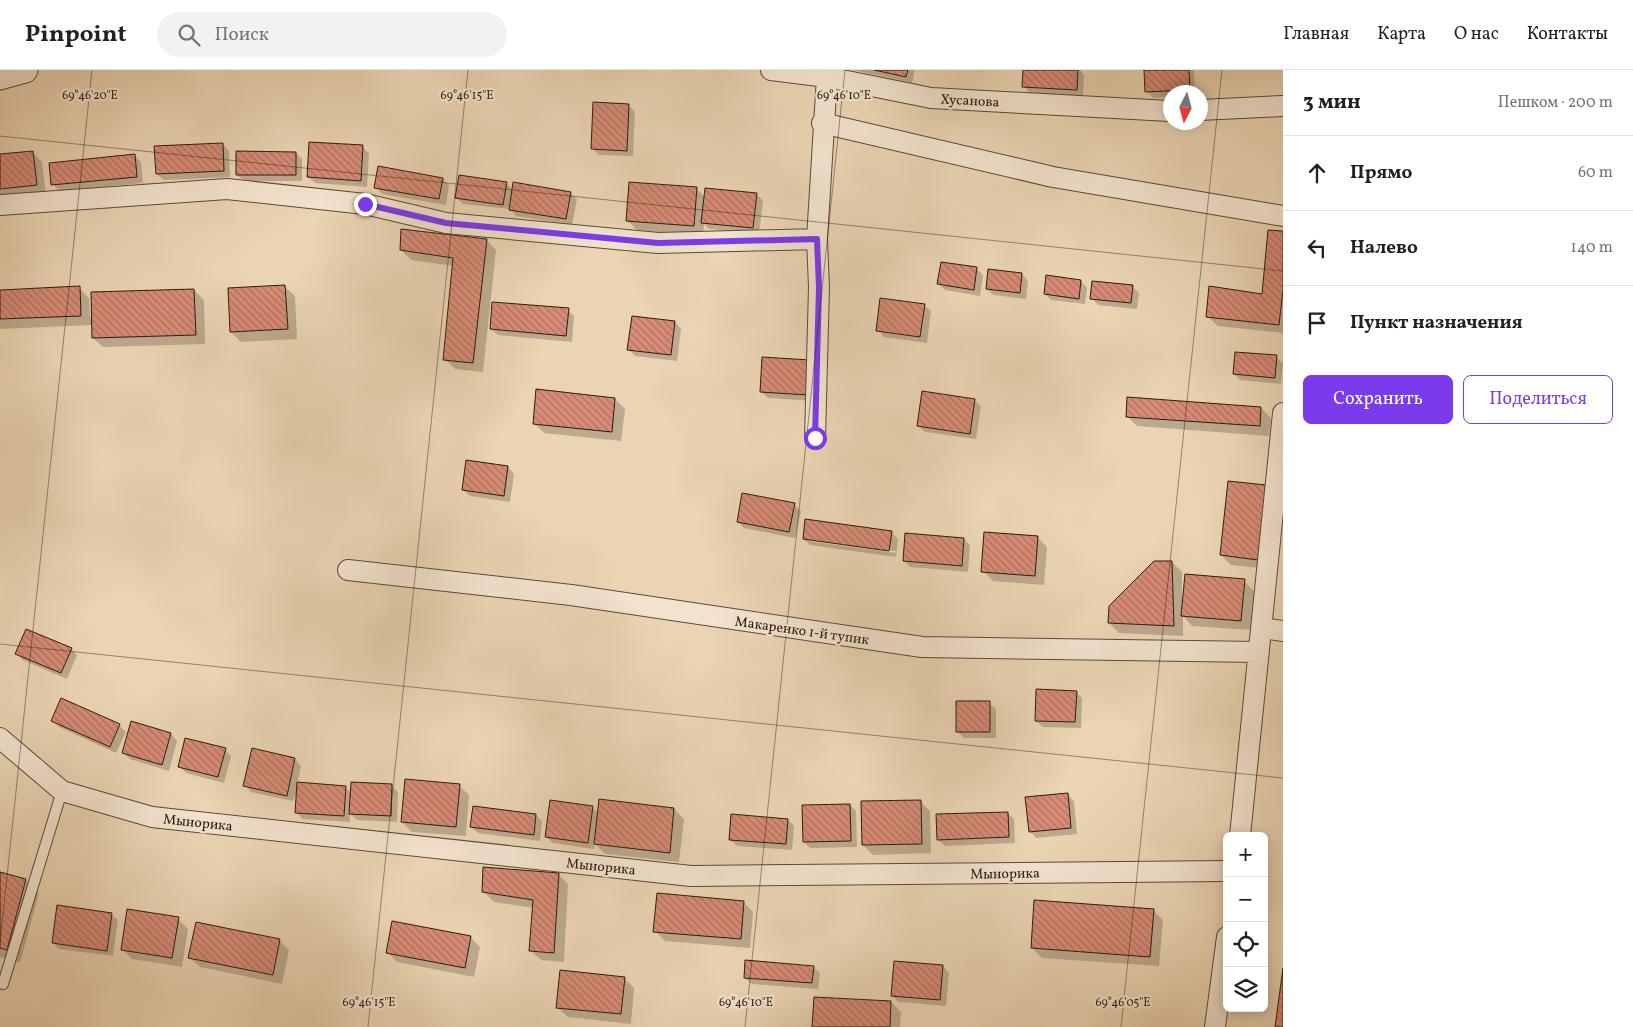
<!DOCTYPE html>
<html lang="ru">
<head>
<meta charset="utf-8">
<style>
	:root { --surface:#fff; --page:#f2f2f2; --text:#202124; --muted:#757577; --line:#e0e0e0; --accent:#7c3aed }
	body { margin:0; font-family:Vollkorn,serif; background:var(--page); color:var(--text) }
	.controls { position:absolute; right:15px; bottom:15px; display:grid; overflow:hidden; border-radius:8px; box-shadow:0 2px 12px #0003 }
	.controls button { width:45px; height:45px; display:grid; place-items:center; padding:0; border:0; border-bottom:1px solid var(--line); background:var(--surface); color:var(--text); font:25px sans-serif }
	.compass { position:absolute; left:1163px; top:15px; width:45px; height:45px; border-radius:50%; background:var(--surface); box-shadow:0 2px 12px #0003; rotate:186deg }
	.stop { position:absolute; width:15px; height:15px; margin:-11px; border:4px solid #7c3aed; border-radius:50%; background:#fff }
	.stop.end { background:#7c3aed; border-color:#fff; box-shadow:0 1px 5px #0008 }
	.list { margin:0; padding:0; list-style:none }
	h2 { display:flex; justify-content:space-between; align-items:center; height:65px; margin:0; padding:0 20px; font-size:21px }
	h2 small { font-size:16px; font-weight:400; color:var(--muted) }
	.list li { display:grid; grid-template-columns:32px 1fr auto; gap:15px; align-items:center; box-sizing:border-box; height:75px; padding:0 20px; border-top:1px solid var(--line) }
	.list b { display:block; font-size:19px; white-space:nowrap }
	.list em { font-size:16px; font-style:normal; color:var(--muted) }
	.actions { display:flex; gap:10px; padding:15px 20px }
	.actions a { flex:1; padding:11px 0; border:1px solid var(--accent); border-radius:8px; text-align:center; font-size:18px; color:var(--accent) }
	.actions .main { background:var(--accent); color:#fff }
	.icon { flex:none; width:28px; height:28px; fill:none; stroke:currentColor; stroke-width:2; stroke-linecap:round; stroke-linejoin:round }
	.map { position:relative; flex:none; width:1283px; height:957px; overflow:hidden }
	header { display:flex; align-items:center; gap:30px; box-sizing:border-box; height:70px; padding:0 25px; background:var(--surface); border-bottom:1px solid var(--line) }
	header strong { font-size:24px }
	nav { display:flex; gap:28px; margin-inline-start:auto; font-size:18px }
	.search { width:350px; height:45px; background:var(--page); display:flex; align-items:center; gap:12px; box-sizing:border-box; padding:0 18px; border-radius:28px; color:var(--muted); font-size:19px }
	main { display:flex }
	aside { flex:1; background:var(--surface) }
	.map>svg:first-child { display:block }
	.shadow { fill:#0003; fill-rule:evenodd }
	.building { fill:url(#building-back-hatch); stroke:#281c11 }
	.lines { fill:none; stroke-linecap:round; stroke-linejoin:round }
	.service-casing { stroke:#594a3a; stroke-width:12 }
	.minor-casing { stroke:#594a3a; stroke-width:22 }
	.tertiary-casing { stroke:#594a3a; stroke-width:27 }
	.service { stroke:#f2e3ce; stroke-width:10 }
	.minor { stroke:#f2e3ce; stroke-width:20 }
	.tertiary { stroke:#f2e3ce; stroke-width:25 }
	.route { stroke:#7c3aed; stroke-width:6 }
	.ticks { fill:none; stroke:#281c11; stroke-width:1; stroke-opacity:0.45 }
	.labels { text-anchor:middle; stroke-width:4.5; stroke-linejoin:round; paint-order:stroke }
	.street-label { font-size:14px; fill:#281c11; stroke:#f2e3ce }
	.ticks-label { font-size:12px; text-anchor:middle; fill:#281c11; stroke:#f2e3ce; stroke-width:4.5; stroke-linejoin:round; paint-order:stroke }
</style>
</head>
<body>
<header>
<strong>Pinpoint</strong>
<div class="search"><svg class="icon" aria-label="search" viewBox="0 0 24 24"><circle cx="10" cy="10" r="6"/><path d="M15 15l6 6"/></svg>Поиск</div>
<nav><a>Главная</a><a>Карта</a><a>О нас</a><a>Контакты</a></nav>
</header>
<main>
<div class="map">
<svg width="1283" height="957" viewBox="0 0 1283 957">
	<defs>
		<pattern id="building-back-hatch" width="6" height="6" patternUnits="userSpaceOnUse" patternTransform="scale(1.25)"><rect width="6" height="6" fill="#d88b76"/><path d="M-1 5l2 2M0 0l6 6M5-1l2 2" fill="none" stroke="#af715f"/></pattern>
	</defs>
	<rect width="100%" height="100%" fill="#ebd4b3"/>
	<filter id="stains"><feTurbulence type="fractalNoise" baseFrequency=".004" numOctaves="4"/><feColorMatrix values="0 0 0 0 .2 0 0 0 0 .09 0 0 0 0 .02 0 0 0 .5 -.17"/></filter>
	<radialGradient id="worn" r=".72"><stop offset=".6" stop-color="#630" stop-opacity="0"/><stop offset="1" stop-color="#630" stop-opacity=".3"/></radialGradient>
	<path class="shadow" d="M853 0H915L912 13Z
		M1024 0H1080L1084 5 1083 26 1030 23 1024 17Z
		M1146 0H1194L1195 22H1170V27L1153 28 1147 21Z
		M629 36 635 42 633 86 599 85 592 78Z
		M223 74 229 81 230 107 164 110 157 104Z
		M362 77 369 83 367 117 315 113 308 107Z
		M32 82 42 92 46 125 0 130V85Z
		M296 83 302 89V111H244L237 105Z
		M135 86 141 92 143 113 59 121 53 114Z
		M443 109 449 115 446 135 382 124 376 117Z
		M506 113 513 120 570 123 577 129 572 155 516 146 510 139 463 134 456 127Z
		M696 118 705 127 756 124 763 130 759 164 709 159 704 154 703 166 637 160 627 150Z
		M1283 162V263L1218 256 1208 247 1263 225Z
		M486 170 496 180 483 302 455 299 445 289 454 196 411 190 401 180Z
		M977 199 983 205 980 226 945 220 939 214Z
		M1022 204 1028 211 1026 229 993 225 987 219Z
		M1081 211 1087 218 1085 234 1051 230 1045 224Z
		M1132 216 1139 223 1137 239 1098 235 1092 228Z
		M285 217 295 226 297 269 241 272 231 262 229 220Z
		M79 218 89 228 90 247 194 220 204 230 205 274 103 277 93 268V255L0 259V221Z
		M924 235 931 241 927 273 884 267 878 260Z
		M568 240 574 246 572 272 498 265 491 259Z
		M633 247 675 252 681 259 677 291 635 286 629 279Z
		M1276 287 1283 293 1281 314 1240 310 1234 304Z
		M763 289 814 331 768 328 761 322Z
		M615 329 625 339 621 371 544 363 534 353Z
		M974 330 981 336 976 369 925 362 918 356Z
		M1261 338 1271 348 1269 366 1137 356 1127 346Z
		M508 397 514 404 510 432 470 426 463 420Z
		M1230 412 1267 499 1231 495 1221 485Z
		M794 434 801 441 795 468 744 458 738 452Z
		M892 463 898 469 896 487 810 475 804 469ZM809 469 896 481 895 483 809 471Z
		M1037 467 1047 477 1044 515 993 511 983 501Z
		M964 469 970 475 968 502 910 497 904 491Z
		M1172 492 1182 502V526L1244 511 1254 521 1251 560 1192 556 1183 546V566L1119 563 1109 553Z
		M71 579 77 585 67 609 23 590 17 584Z
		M1076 622 1082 628 1081 658 1043 657 1036 651Z
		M989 633 996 639V668H964L957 661Z
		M52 650 119 655 126 662 116 683 59 657Z
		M132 653 171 664 177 671 169 701 130 689 123 683Z
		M225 680 231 686 224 713 186 703 179 696Z
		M295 689 301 696 297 714 345 717 351 723 392 716 398 722 397 752 357 750 350 744V752L303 749 296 742 298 719 293 731 251 722 245 715Z
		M459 715 469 725 466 766 412 762 402 752Z
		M1067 724 1074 731 1077 764 1036 768 1030 761Z
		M920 731 930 741 931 783 873 785 863 775Z
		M850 735 856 741 857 777 810 778 804 772Z
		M592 737 598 743 674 739 684 749 679 792 605 784 595 774 594 779 553 773 546 767Z
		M1007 743 1014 749 1015 773 945 776 938 770Z
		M536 745 542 751 540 771 478 763 471 757Z
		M788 750 794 756 792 780 737 776 730 769Z
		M0 803 26 810 39 823 20 893 0 887Z
		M558 804 568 814 564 892 541 890 531 881 534 838 494 832 484 822Z
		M743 832 753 842 750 878 665 871 655 861Z
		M1153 840 1163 850 1159 896 1042 888 1032 878Z
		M111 844 118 850 113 886 59 879 53 873Z
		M178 849 188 859 182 897 132 889 122 879Z
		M470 867 480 877 474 907 397 892 387 882Z
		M279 870 289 880 282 914 200 897 190 888Z
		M943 896 949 903 946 936 899 932 892 926Z
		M813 897 820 903 818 919 752 914 745 908Z
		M624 908 634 918 631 954 568 947 558 938Z
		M891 932 901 942 900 957H813Z"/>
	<path class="building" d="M874 0H908L906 7Z
		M1023 0H1078L1077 20 1022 17Z
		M1144 0H1189L1190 20 1145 22Z
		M593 32 629 34 627 81 591 79Z
		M309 72 363 75 361 111 307 107Z
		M223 73 224 101 156 104 154 76Z
		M33 81 37 115 0 119V84Z
		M236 81 296 82V105H236Z
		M135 84 137 107 51 115 49 93Z
		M378 96 443 108 439 129 374 118Z
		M459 105 507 112 503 135 455 128Z
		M513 112 571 122 566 149 509 140Z
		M629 112 697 117 694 156 626 151Z
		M705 118 757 123 753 158 701 153Z
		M401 159 487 169 473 293 443 290 453 188 400 180Z
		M1268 160 1283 161V220L1279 255 1206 247 1209 216 1262 224Z
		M941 192 977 197 974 220 937 214Z
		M988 199 1022 203 1020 223 986 219Z
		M1046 205 1081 210 1079 229 1044 224Z
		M1092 211 1133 215 1131 233 1090 229Z
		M285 215 288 259 230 262 228 218Z
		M80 216 81 246 0 249V220Z
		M194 219 196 265 92 268 91 222Z
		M880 228 925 234 920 267 876 261Z
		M492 232 569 238 566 266 490 259Z
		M632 246 675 251 671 285 627 280Z
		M1235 282 1277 285 1275 308 1233 304Z
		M762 287 810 290 808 325 760 322Z
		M536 319 615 328 612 362 533 354Z
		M922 321 975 329 970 364 917 356Z
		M1127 327 1261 337 1260 356 1126 347Z
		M466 390 508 396 504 426 462 420Z
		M1228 411 1266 415 1258 490 1220 485Z
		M742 423 795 433 789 462 737 452Z
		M805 449 892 461 889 481 803 469Z
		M984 462 1038 466 1035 506 981 502Z
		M905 463 964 468 962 496 903 491Z
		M1154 491H1172L1174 556 1108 553 1109 536Z
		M1185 504 1245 509 1241 551 1181 546Z
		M26 559 72 578 61 603 15 584Z
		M1036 619 1077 621 1075 652 1035 651Z
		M61 628 120 654 110 677 51 651Z
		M956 631H990V662H956Z
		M131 651 171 663 162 695 122 683Z
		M185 668 226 678 218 707 178 697Z
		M252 678 295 688 287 726 243 716Z
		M405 709 460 714 456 757 401 752Z
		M297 712 346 716 344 746 295 743Z
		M351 712 392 714 391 746 349 744Z
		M1068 723 1071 758 1029 762 1025 727Z
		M599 729 674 738 670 783 594 774Z
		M550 730 593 736 588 773 545 767Z
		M921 730 922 774 862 775 861 731Z
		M850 734 851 771 803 772 802 735Z
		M473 736 536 744 534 765 470 757Z
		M1008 742 1009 767 937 770 936 744Z
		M731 744 788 749 786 774 729 770Z
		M483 797 559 803 554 883 529 881 533 830 482 822Z
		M0 802 26 809 7 880 0 878Z
		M657 823 744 831 741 869 653 862Z
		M1034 830 1154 839 1150 887 1031 878Z
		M57 835 112 843 107 881 52 873Z
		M127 839 179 847 172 888 121 880Z
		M392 851 471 866 465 898 386 883Z
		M196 852 280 869 273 905 188 888Z
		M745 890 814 896 812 913 744 908Z
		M894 891 943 895 940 930 891 926Z
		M1283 898V957H1275Z
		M560 900 625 907 621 944 556 938Z
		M814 927 891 931 890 957H812Z"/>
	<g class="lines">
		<defs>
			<path id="service" d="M3 914 62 721"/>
			<path id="minor" d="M771 0 827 7 931 28 1170 41
				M1200 40 1283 36
				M822 53 1053 107 1283 146
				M0 135 227 119 365 134 446 153 658 173 817 169
				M815 368 819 217 817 169 827 7
				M348 500 571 525 922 577 1259 582
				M1262 558 1283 561
				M0 668 62 721 152 747 691 806 1227 801
				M1240 766 1283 343
				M1215 957 1227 867"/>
			<path id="tertiary" d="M0 7 25 0"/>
		</defs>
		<use href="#service" class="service-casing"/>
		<use href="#minor" class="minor-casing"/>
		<use href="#tertiary" class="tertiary-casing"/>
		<use href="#service" class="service"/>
		<use href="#minor" class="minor"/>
		<use href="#tertiary" class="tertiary"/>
	</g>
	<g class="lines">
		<path class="route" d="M365 134 446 153 658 173 817 169 819 217 815 368"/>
	</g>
	<path class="ticks" d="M0 66 1283 201M0 574 1283 708M0 873 92 0M368 957 468 0M745 957 845 0M1121 957 1222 0"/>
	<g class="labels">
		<g class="street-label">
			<text transform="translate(970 30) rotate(3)" y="5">Хусанова</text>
			<text transform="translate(802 560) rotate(8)" y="5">Макаренко 1-й тупик</text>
			<text transform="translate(198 752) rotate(6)" y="5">Мынорика</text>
			<text transform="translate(601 796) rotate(6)" y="5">Мынорика</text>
			<text transform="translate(1005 803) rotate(-1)" y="5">Мынорика</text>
		</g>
	</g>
	<g class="ticks-label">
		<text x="90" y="29">69°46'20"E</text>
		<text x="467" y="29">69°46'15"E</text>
		<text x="844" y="29">69°46'10"E</text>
		<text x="369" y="936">69°46'15"E</text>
		<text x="746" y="936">69°46'10"E</text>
		<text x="1123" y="936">69°46'05"E</text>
	</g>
	<rect width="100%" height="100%" filter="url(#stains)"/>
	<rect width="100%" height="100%" fill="url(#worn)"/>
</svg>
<div class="controls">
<button>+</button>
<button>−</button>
<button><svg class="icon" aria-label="locate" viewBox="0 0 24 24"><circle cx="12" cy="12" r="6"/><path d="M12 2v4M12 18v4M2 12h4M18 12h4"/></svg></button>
<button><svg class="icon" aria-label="layers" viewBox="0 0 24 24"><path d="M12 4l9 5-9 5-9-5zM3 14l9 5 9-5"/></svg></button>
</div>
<svg class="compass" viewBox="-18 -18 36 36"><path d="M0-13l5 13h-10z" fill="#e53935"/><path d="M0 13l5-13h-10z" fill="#757577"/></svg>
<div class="stop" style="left:815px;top:368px"></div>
<div class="stop end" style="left:365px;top:134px"></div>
</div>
<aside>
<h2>3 мин<small>Пешком · 200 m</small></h2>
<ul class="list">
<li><svg class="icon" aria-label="ahead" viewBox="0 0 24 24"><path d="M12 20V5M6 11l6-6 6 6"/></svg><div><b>Прямо</b></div><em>60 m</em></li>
<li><svg class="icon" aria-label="left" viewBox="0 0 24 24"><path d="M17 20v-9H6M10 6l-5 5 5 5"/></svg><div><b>Налево</b></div><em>140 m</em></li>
<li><svg class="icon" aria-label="arrive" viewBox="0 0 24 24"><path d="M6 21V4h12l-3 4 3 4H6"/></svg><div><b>Пункт назначения</b></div></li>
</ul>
<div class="actions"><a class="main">Сохранить</a><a>Поделиться</a></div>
</aside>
</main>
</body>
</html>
